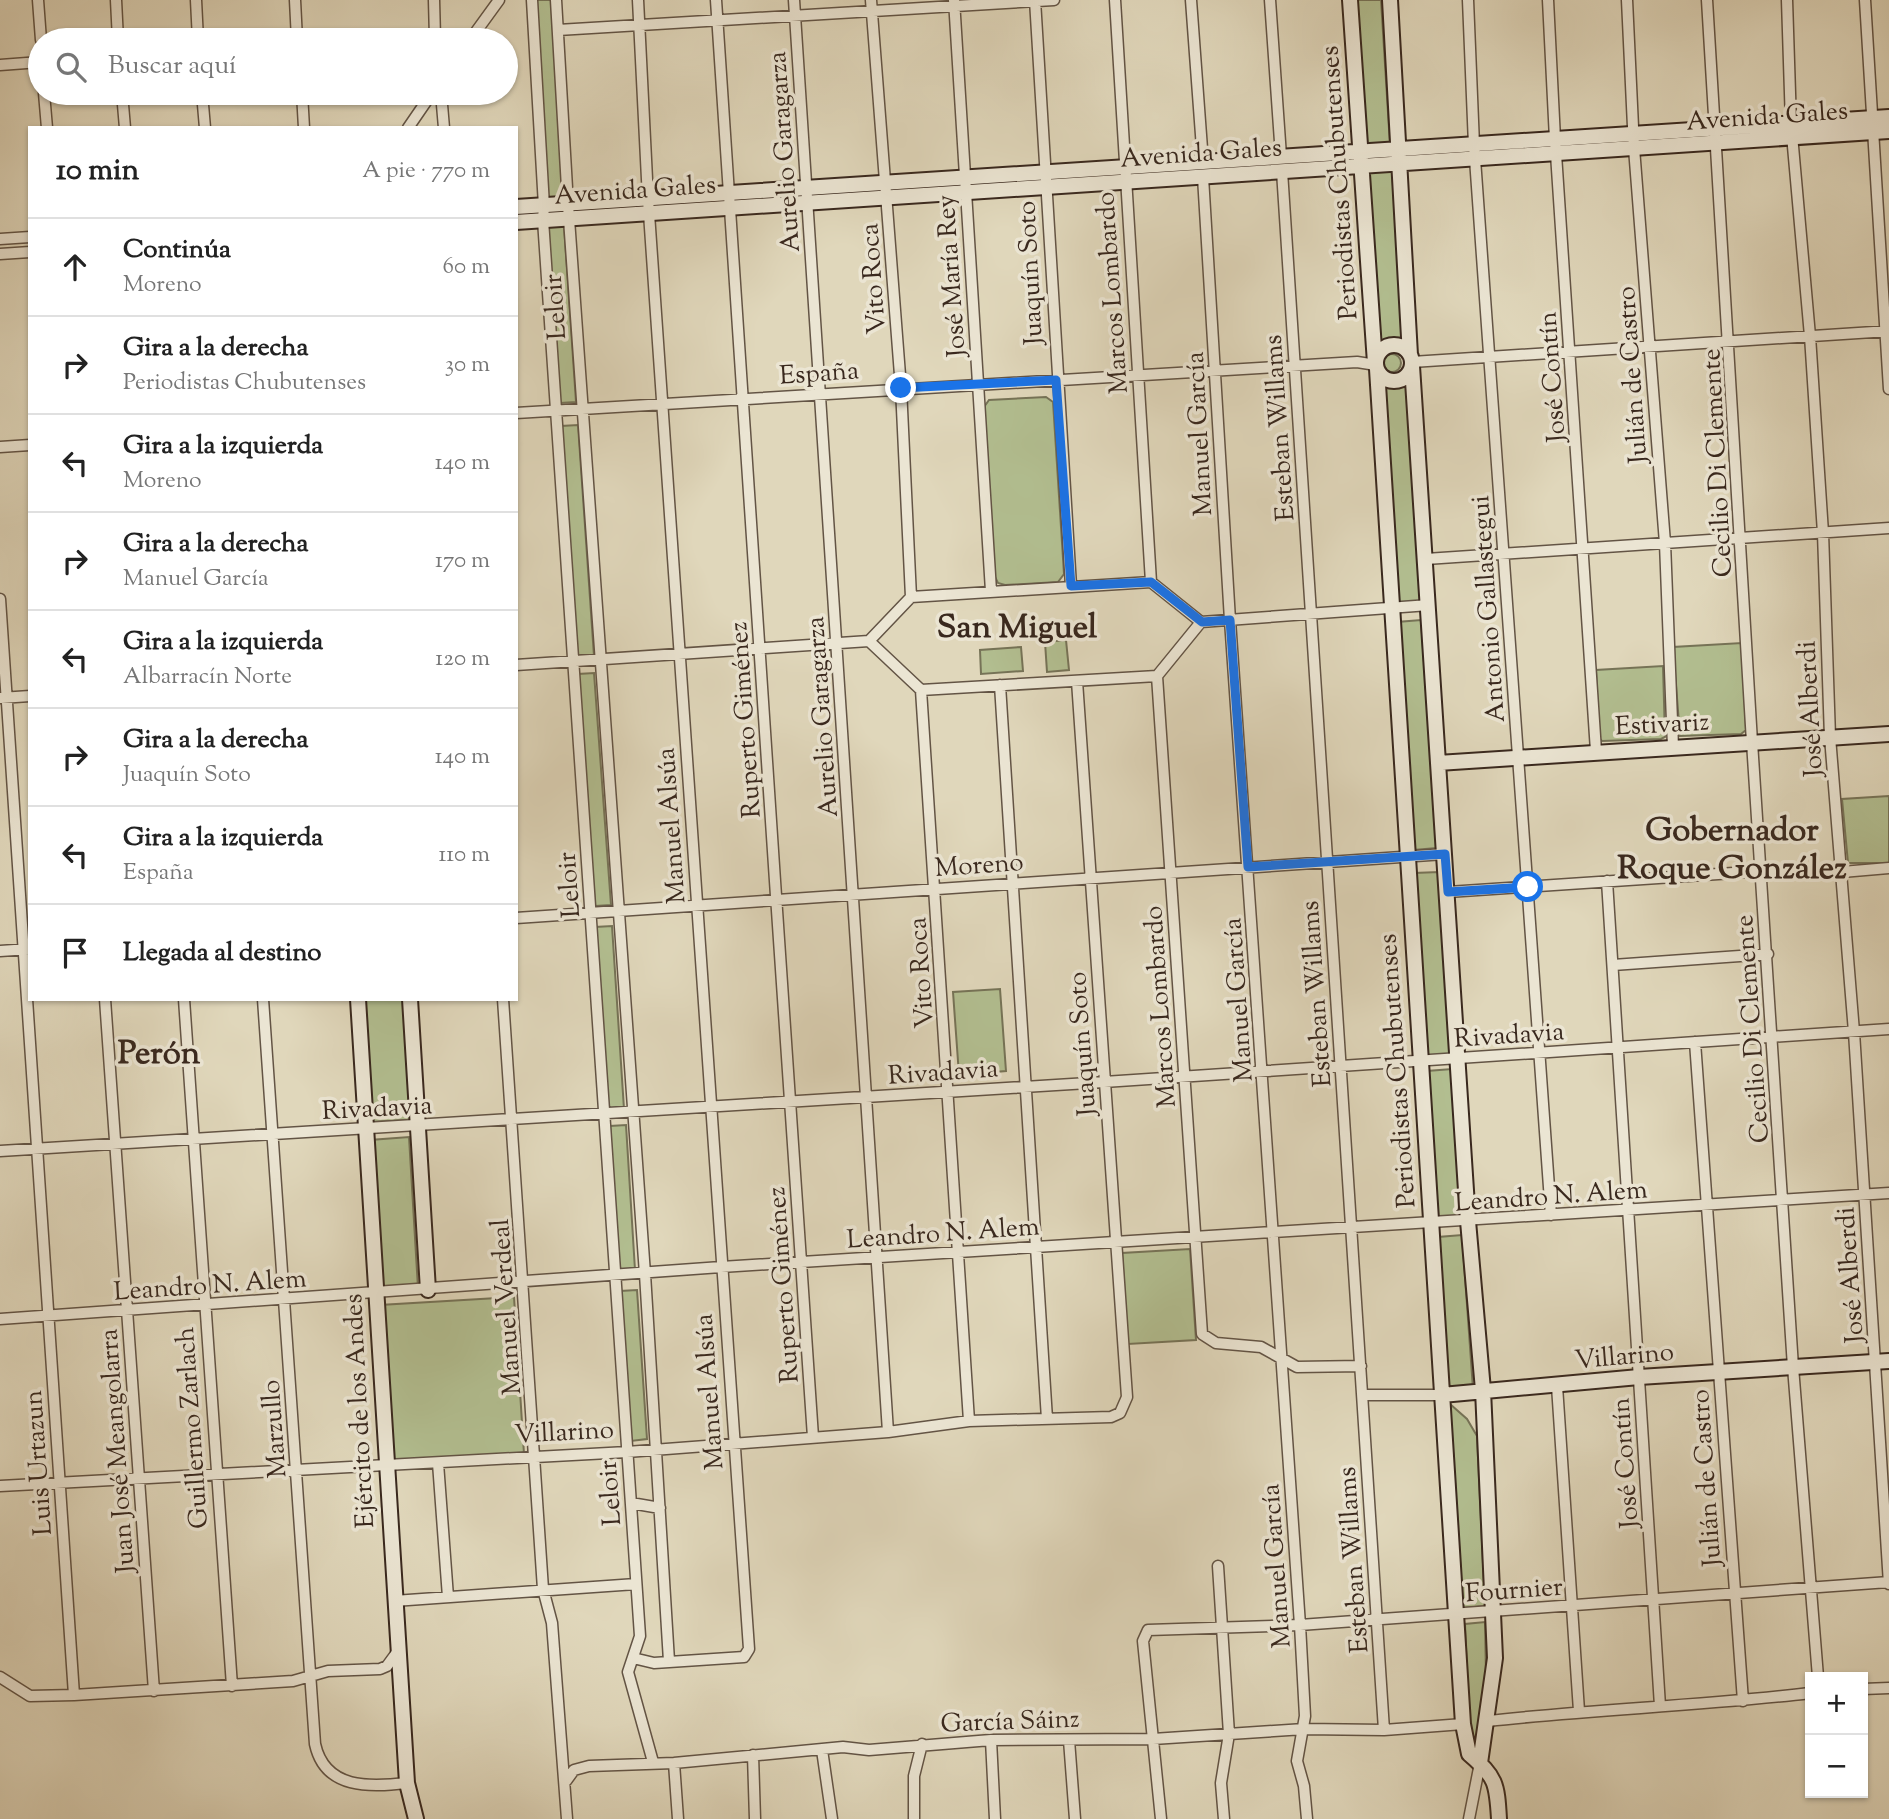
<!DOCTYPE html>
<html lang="es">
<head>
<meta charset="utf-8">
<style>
	:root { --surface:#fff; --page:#f6f6f6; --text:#222; --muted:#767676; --line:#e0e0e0 }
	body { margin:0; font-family:"Sorts Mill Goudy",serif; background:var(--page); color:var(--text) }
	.controls { position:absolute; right:21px; bottom:21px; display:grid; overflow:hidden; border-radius:0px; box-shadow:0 2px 5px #0004 }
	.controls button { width:63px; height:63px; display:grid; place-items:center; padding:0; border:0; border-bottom:2px solid var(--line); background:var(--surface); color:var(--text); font:35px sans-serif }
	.stop { position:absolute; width:21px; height:21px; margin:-16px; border:5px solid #1a73e8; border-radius:50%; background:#fff }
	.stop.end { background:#1a73e8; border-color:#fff; box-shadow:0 2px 7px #0008 }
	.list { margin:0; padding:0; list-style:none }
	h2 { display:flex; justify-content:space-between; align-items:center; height:91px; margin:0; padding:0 28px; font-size:30px }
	h2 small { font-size:23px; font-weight:400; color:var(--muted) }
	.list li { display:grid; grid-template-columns:46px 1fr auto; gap:21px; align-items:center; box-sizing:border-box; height:98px; padding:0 28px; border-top:2px solid var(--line) }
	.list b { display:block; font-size:26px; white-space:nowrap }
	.list p { margin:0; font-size:23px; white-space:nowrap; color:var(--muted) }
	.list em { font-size:23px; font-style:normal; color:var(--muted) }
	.icon { flex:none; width:38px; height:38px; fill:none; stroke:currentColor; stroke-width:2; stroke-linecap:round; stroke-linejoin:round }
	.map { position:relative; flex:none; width:1889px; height:1819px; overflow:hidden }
	.search { position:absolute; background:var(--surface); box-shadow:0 2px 5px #0004; left:28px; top:28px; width:490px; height:77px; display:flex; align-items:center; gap:18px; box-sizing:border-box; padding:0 24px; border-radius:38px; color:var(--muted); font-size:26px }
	.panel { position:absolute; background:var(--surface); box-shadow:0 2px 5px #0004; left:28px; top:126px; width:490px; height:875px; border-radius:0px }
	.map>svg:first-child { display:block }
	.green { fill:#b2be90; stroke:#767357; stroke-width:2 }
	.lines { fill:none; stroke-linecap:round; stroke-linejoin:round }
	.street-casing { stroke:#635445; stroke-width:13 }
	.secondary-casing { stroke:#39281e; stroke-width:18 }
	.street { stroke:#ebe5d3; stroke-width:10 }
	.secondary { stroke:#ebe5d3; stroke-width:14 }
	.route { stroke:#1a73e8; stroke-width:9 }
	.labels { text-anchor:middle; stroke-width:7; stroke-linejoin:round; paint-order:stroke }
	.street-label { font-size:26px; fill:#39281e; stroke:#ebe5d3 }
	.district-label { font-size:33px; font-weight:bold; fill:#39281e; stroke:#ebe5d3 }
</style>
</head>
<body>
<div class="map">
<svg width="1889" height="1819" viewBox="0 0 1889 1819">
	<rect width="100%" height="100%" fill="#e0d7bb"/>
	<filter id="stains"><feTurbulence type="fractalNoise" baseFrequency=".00286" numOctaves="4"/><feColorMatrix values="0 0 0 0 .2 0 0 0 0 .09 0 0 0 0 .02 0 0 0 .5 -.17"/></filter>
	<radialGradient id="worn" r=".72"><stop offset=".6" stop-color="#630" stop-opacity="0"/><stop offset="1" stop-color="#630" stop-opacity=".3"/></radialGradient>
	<path class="green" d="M534 0H551L564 200 548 201Z
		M1356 0H1381L1390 145 1366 146Z
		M1392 170 1403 342 1391 340 1378 344 1367 172Z
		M564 226 576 402 560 403 548 227Z
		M1383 363a9 9 0 1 1 18 0a9 9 0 1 1-18 0Z
		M1406 381 1422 602 1397 604 1381 383 1394 386Z
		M1046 397 1053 402 1064 574 1058 582 1005 585 998 583 995 577 984 407 989 400Z
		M578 425 594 656 577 657 561 426Z
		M1421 620 1437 848 1413 850 1397 622Z
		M1066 640 1069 670 1047 672 1045 642Z
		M1742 643 1746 730 1741 734 1680 736 1673 647Z
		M1021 647 1023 671 981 674 980 650Z
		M1663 666 1665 737 1661 739 1602 741 1599 738 1596 670Z
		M594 673 611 905 595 906 578 674Z
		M1889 796V863H1848L1842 799Z
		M1439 872 1452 1054 1427 1056 1414 873Z
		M612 926 624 1109 608 1110 595 927Z
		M1000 989 1006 1071 959 1075 953 992Z
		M363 999H403L410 1120 371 1122Z
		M1452 1069 1462 1223 1438 1224 1427 1071Z
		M626 1125 635 1270 619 1271 610 1126Z
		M409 1137 418 1288 379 1290 370 1140Z
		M1462 1235 1473 1389 1449 1391 1438 1237Z
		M1190 1249 1196 1340 1128 1344 1122 1253Z
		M637 1290 647 1439 631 1441 620 1291Z
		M514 1297 524 1454 390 1462 380 1305Z
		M1450 1404 1467 1419 1477 1436 1485 1606 1463 1608Z
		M1485 1622 1486 1676 1478 1736 1470 1740 1465 1624Z"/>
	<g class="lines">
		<defs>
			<path id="street" d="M38 0 41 40
				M116 0 118 40
				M196 0 198 40
				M295 0 297 40
				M434 0 435 38
				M532 0 544 206 543 220 640 1636 628 1672 653 1762
				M556 0 568 205 645 1274 669 1661
				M716 0C746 479 781 958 813 1437
				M794 0 888 1432
				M871 0 901 388 911 597
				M954 0 991 591
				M1035 0 1071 586
				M1115 0 1151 582
				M1191 0 1203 162
				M1270 0 1281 156
				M1468 0 1474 145 1551 1215
				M1548 0 1555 139 1596 751
				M1627 0 1634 148 1665 543 1673 747
				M1707 0 1752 742 1793 1367 1818 1677
				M1787 0 1791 124 1810 336 1823 533 1830 737 1854 1032 1889 1584
				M1865 0 1889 389
				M558 30 1054 0
				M356 40 434 34
				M470 40 499 0
				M0 65 40 62
				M44 93 47 128
				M122 93 125 128
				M202 93 205 128
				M302 93 304 128
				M441 93 444 128
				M408 128 432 93
				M1282 171 1384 1730
				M1203 177 1230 620 1300 1625 1305 1716 1297 1761 1304 1786 1307 1819
				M0 239 30 237
				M0 254 30 252
				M1412 362 1889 331
				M516 413 1357 362 1376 365
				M0 447 30 445
				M1426 559 1889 528
				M0 599 74 1695
				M1201 622 1429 605
				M869 641 921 690 1157 676 1201 622
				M869 641 911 597 1151 582 1201 622
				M516 665 869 641
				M1157 676 1202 1334 1216 1343 1261 1347 1297 1367 1361 1366
				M1000 685 1047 1419
				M921 690 969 1421
				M1 698 30 696
				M1607 881 1660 1706
				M1448 892 1763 871 1842 872 1889 868
				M516 918 1445 854
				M0 951 29 949
				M1613 965 1768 954
				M105 999 154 1691
				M184 999 232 1686
				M263 999 315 1744C325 1790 370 1787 407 1783
				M503 999 543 1589 552 1623 567 1819
				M1695 1042 1743 1701
				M0 1151 1104 1082 1889 1029
				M0 1319 721 1267 1889 1193
				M1557 1386 1579 1711
				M1363 1395H1442
				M438 1463 448 1597
				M0 1486 627 1452 888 1432 969 1421 1111 1417 1120 1413 1127 1397 1077 681
				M631 1503 660 1508
				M1218 1566 1229 1734 1221 1783 1224 1819
				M394 1601 636 1584
				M633 1658 654 1663 744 1657 749 1649 648 199 638 0
				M0 1677 30 1696 74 1695 293 1681 328 1671 380 1669 387 1666 398 1651
				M1863 1689 1889 1688
				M1488 1721C1595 1709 1703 1706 1810 1693
				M991 1740 995 1819
				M1069 1740 1075 1819
				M822 1750 832 1819
				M753 1755 755 1819
				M674 1763 678 1819
				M566 1781 574 1770 589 1766 674 1763 843 1747 869 1750 991 1740 1153 1739 1304 1729 1384 1730 1463 1724
				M914 1819V1776L922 1744
				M1161 1819 1143 1641 1148 1630 1300 1625 1889 1582
				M1469 1819 1480 1763"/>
			<path id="secondary" d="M1350 0 1375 363
				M1390 0 1410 355
				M516 207 1889 117
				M516 222 1889 131
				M1376 363a18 18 0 1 1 36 0a18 18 0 1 1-36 0Z
				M1412 366 1468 1221 1483 1390 1495 1658 1480 1763
				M1377 369 1463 1724 1469 1754C1496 1777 1497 1783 1499 1819
				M1438 763 1889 734
				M358 999 407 1783 416 1819
				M410 999 428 1290
				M1442 1395 1639 1377 1889 1361"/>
		</defs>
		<use href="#street" class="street-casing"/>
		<use href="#secondary" class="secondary-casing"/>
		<use href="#street" class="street"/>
		<use href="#secondary" class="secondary"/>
	</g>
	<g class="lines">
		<path class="route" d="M901 388 1056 380 1071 586 1151 582 1202 622 1230 620 1248 867 1445 854 1448 892 1528 887"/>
	</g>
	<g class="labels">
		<g class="street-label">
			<text transform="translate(1767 115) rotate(-4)" y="9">Avenida Gales</text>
			<text transform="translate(783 152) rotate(-94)" y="9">Aurelio Garagarza</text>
			<text transform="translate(1201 152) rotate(-4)" y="9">Avenida Gales</text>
			<text transform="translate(1338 183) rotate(-94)" y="9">Periodistas Chubutenses</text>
			<text transform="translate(635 189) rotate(-4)" y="9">Avenida Gales</text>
			<text transform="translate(1029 273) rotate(-93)" y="9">Juaquín Soto</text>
			<text transform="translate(950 276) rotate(-94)" y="9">José María Rey</text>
			<text transform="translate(872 279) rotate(-94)" y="9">Vito Roca</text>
			<text transform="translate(1111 293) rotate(-94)" y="9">Marcos Lombardo</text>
			<text transform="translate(554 307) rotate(-94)" y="9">Leloir</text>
			<text transform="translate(819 372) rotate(-4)" y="9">España</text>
			<text transform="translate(1631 375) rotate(-94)" y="9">Julián de Castro</text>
			<text transform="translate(1551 377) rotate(-94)" y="9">José Contín</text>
			<text transform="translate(1278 428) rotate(-94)" y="9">Esteban Willams</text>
			<text transform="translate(1198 434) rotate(-93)" y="9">Manuel García</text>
			<text transform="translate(1716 463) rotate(-93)" y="9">Cecilio Di Clemente</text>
			<text transform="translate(1487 609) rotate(-94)" y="9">Antonio Gallastegui</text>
			<text transform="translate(1809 709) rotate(-93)" y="9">José Alberdi</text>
			<text transform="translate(821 717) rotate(-94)" y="9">Aurelio Garagarza</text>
			<text transform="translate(744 720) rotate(-94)" y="9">Ruperto Giménez</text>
			<text transform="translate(1662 723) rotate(-3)" y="9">Estivariz</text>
			<text transform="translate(670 826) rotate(-94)" y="9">Manuel Alsúa</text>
			<text transform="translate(979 864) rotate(-4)" y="9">Moreno</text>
			<text transform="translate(568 885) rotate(-94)" y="9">Leloir</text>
			<text transform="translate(920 973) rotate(-94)" y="9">Vito Roca</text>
			<text transform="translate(1315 994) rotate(-94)" y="9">Esteban Willams</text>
			<text transform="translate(1237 1000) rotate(-94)" y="9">Manuel García</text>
			<text transform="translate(1159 1007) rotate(-94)" y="9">Marcos Lombardo</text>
			<text transform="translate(1751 1029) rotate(-94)" y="9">Cecilio Di Clemente</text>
			<text transform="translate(1509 1034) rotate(-4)" y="9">Rivadavia</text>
			<text transform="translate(1081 1044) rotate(-94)" y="9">Juaquín Soto</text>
			<text transform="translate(943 1071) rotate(-4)" y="9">Rivadavia</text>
			<text transform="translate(1396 1071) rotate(-94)" y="9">Periodistas Chubutenses</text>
			<text transform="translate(377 1107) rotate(-3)" y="9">Rivadavia</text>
			<text transform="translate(1551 1195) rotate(-4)" y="9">Leandro N. Alem</text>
			<text transform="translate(943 1232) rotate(-4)" y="9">Leandro N. Alem</text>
			<text transform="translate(1849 1275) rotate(-94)" y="9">José Alberdi</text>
			<text transform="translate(210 1284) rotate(-4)" y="9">Leandro N. Alem</text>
			<text transform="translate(782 1285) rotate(-94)" y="9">Ruperto Giménez</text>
			<text transform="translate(505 1307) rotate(-94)" y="9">Manuel Verdeal</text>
			<text transform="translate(1624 1355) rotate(-5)" y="9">Villarino</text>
			<text transform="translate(708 1392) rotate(-94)" y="9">Manuel Alsúa</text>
			<text transform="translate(358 1411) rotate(-93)" y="9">Ejército de los Andes</text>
			<text transform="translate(191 1428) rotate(-94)" y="9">Guillermo Zarlach</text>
			<text transform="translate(273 1429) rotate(-94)" y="9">Marzullo</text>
			<text transform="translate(564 1431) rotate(-3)" y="9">Villarino</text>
			<text transform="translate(116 1451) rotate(-94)" y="9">Juan José Meangolarra</text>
			<text transform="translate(37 1463) rotate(-94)" y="9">Luis Urtazun</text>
			<text transform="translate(1624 1463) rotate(-94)" y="9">José Contín</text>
			<text transform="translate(1705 1478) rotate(-94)" y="9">Julián de Castro</text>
			<text transform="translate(609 1493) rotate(-94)" y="9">Leloir</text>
			<text transform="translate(1352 1560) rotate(-94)" y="9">Esteban Willams</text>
			<text transform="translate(1275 1566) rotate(-94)" y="9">Manuel García</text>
			<text transform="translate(1514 1589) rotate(-4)" y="9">Fournier</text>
			<text transform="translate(1010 1720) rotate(-2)" y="9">García Sáinz</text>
		</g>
		<g class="district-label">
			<text x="1017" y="637">San Miguel</text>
			<text x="1732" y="840">Gobernador<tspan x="1732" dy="38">Roque González</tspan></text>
			<text x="159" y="1063">Perón</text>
		</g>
	</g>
	<rect width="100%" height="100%" filter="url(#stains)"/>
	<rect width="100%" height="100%" fill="url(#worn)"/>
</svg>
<div class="controls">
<button>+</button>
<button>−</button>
</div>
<div class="stop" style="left:1528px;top:887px"></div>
<div class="stop end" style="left:901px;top:388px"></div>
<div class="search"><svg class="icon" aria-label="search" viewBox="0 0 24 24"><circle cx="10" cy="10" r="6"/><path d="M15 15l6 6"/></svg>Buscar aquí</div>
<section class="panel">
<h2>10 min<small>A pie · 770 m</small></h2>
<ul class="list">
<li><svg class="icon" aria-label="ahead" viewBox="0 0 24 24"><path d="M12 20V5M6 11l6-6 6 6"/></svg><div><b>Continúa</b><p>Moreno</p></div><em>60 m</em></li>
<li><svg class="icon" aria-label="right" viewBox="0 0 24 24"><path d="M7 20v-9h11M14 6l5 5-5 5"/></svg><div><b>Gira a la derecha</b><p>Periodistas Chubutenses</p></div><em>30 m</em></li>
<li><svg class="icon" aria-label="left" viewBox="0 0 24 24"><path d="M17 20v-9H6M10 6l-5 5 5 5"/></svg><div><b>Gira a la izquierda</b><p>Moreno</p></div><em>140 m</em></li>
<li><svg class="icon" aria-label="right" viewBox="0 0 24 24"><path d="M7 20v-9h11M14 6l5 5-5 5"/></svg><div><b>Gira a la derecha</b><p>Manuel García</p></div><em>170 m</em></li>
<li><svg class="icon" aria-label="left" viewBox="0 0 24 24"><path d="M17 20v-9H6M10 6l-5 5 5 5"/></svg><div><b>Gira a la izquierda</b><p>Albarracín Norte</p></div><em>120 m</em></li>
<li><svg class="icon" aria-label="right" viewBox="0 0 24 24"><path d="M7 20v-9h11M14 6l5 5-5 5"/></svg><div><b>Gira a la derecha</b><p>Juaquín Soto</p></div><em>140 m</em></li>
<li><svg class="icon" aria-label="left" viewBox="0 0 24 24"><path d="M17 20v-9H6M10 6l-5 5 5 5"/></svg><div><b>Gira a la izquierda</b><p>España</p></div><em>110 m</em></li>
<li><svg class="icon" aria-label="arrive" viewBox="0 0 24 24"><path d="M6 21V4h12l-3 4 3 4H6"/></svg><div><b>Llegada al destino</b></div></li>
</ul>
</section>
</div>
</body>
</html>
